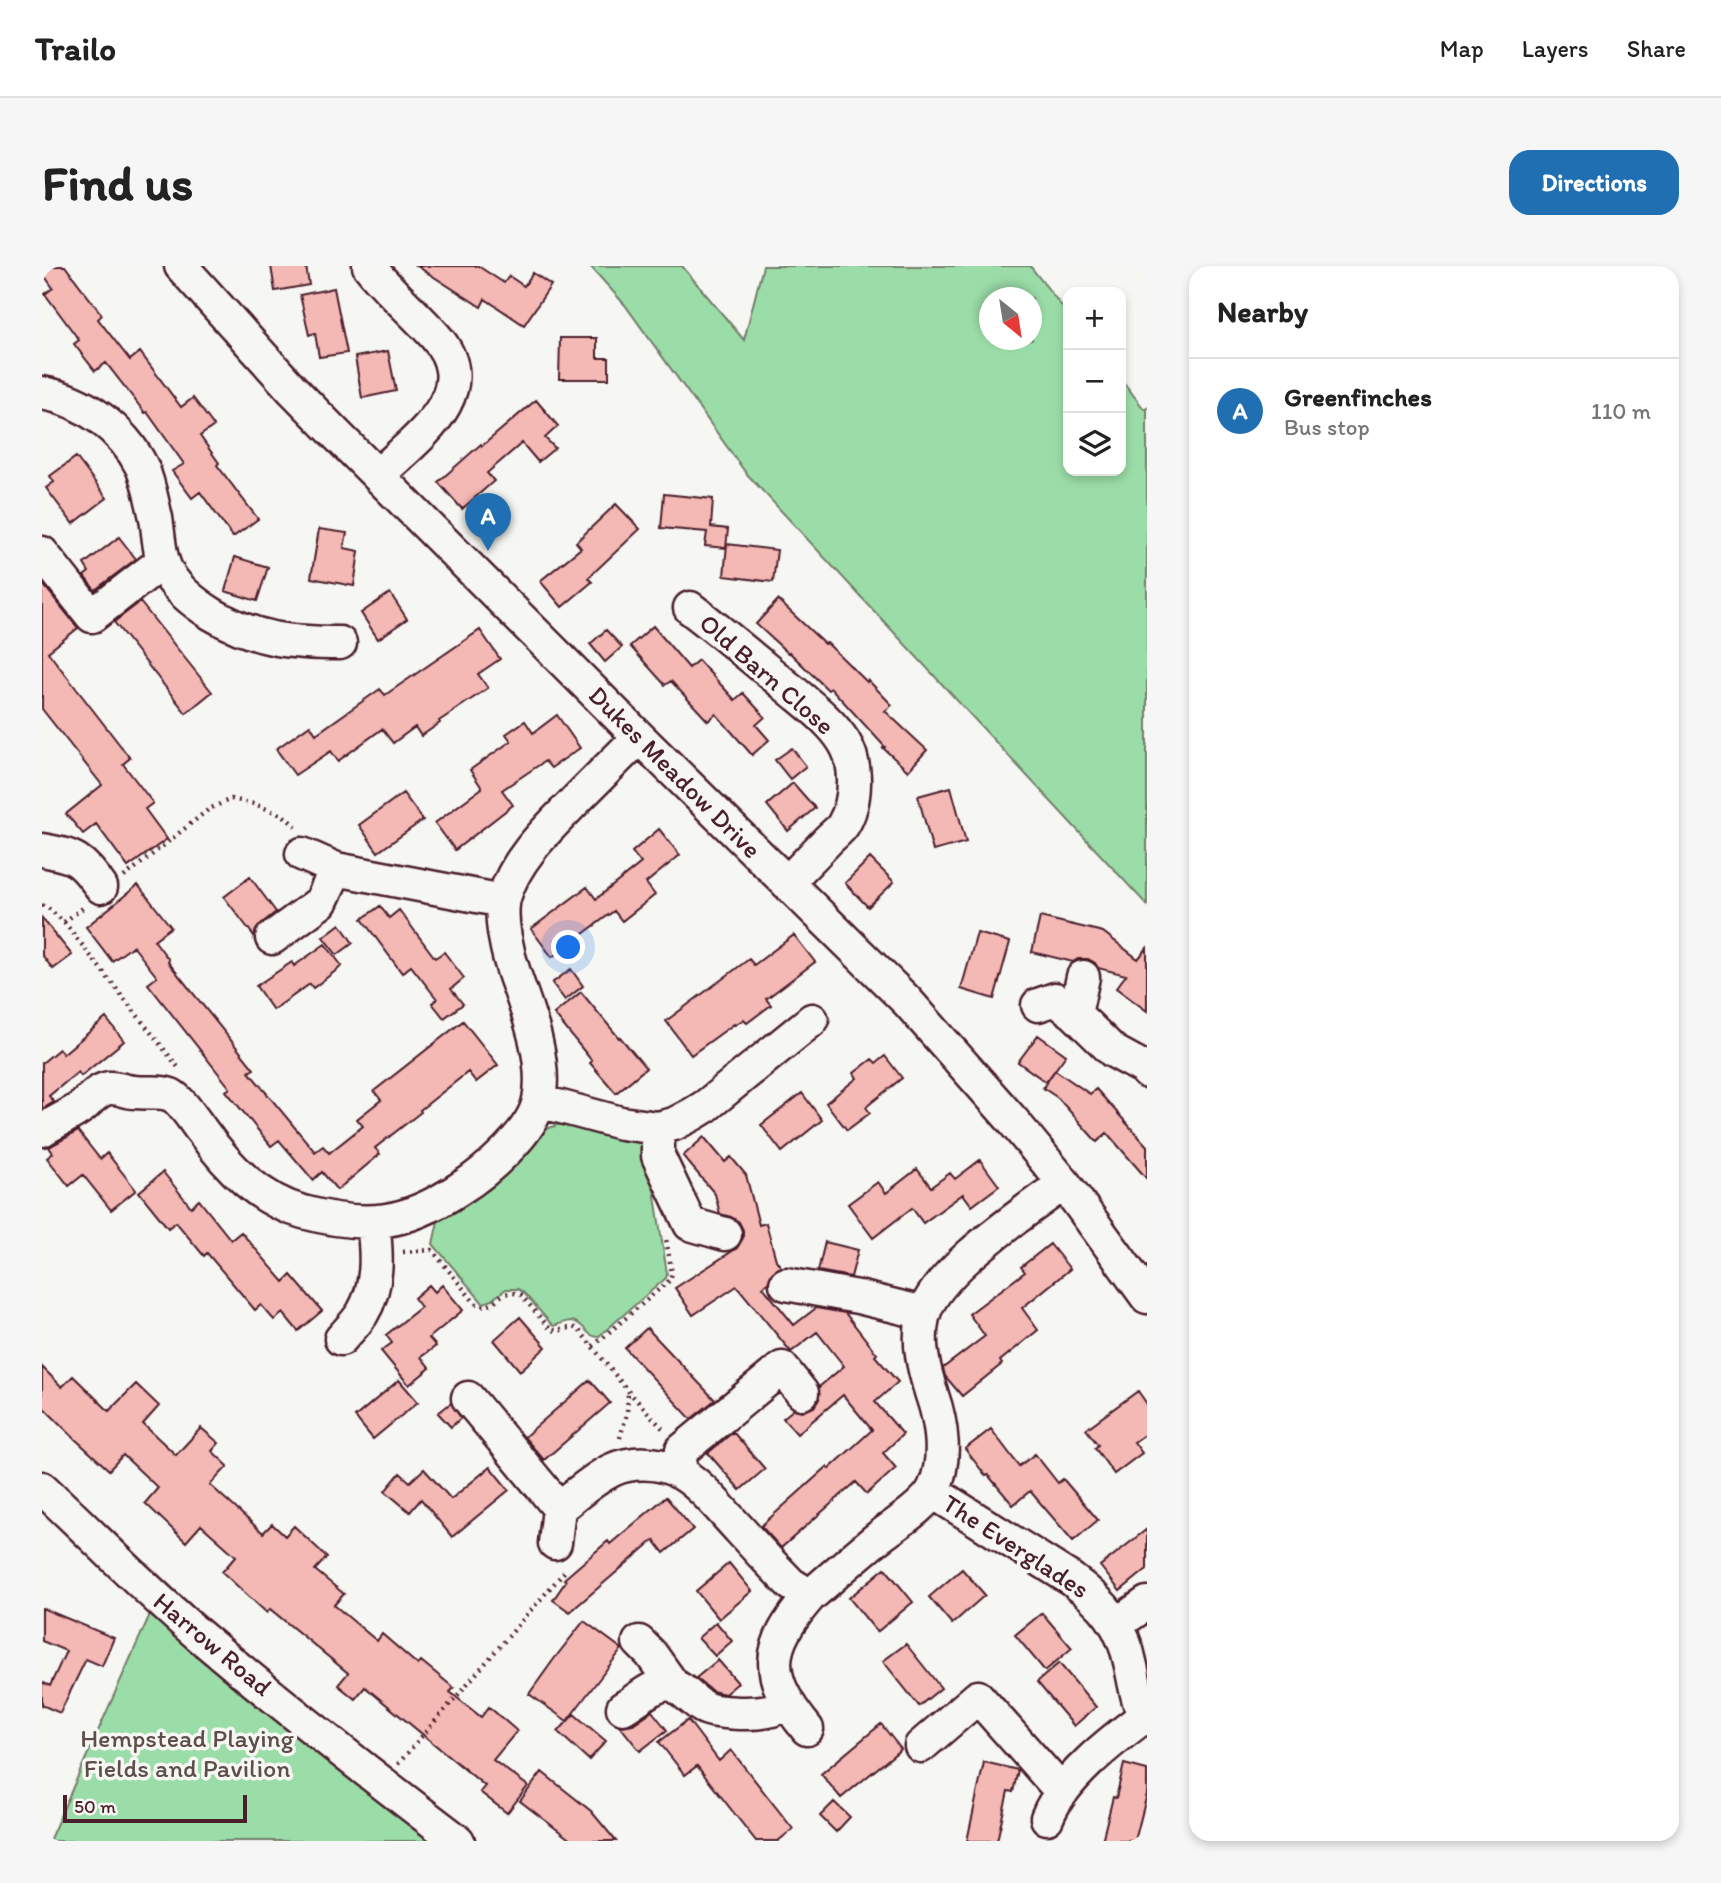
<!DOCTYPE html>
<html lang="en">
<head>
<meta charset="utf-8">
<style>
	:root { --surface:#fff; --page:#f6f6f6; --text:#222; --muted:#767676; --line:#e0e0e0; --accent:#1f6fb2 }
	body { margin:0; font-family:Itim,sans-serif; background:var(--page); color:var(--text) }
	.controls { position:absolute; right:21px; top:21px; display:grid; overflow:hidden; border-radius:14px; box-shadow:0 4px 10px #0003 }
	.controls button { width:63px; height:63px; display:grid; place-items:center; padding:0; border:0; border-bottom:2px solid var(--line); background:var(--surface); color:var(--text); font:35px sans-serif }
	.compass { position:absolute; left:937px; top:21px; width:63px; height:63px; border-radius:50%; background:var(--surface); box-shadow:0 4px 10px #0003; rotate:150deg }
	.scale { position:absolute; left:21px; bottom:18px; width:184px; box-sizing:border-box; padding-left:7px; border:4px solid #4a1f2b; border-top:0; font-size:19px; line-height:24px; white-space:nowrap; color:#4a1f2b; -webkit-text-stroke:5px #f6f6f2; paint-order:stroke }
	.you { position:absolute; left:527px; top:682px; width:24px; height:24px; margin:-18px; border:5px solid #fff; border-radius:50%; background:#1a73e8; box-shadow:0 0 0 10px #1a73e833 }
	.badge { display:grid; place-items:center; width:46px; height:46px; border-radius:50%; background:var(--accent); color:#fff; font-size:23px; font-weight:700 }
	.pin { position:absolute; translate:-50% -58px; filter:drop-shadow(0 2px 4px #0008) }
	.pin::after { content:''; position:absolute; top:37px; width:24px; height:21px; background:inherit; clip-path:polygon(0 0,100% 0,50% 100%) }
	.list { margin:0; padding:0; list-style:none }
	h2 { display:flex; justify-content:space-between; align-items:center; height:91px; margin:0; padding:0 28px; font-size:30px }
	h2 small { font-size:23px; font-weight:400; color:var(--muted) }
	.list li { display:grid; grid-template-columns:46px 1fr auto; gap:21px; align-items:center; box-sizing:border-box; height:105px; padding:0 28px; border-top:2px solid var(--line) }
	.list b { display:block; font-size:26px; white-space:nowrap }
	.list p { margin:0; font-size:23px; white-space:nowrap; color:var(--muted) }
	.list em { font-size:23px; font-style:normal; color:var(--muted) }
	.icon { flex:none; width:38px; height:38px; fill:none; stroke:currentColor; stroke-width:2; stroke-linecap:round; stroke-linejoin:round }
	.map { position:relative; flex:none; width:1105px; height:1575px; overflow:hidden; border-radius:21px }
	header { display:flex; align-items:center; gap:42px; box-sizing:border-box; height:98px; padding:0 35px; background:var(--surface); border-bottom:2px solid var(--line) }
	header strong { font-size:33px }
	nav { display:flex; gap:38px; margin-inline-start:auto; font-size:24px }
	.intro { display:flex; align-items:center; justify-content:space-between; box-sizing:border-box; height:168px; padding:0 42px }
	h1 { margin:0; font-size:49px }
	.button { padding:18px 32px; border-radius:21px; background:var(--accent); color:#fff; font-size:24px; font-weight:700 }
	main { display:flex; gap:42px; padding:0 42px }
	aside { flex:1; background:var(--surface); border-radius:21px; box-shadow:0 4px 10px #0003 }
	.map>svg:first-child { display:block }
	.green { fill:#9bdda8; stroke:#727e6a; stroke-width:2; fill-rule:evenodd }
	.building { fill:#f4b8b5; stroke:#4a1f2b; stroke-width:2 }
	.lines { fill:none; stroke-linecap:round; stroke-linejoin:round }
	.minor-casing { stroke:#4a1f2b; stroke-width:37 }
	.path { stroke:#4a1f2b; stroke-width:4.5; stroke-dasharray:2 5; stroke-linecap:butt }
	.minor { stroke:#f6f6f2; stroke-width:32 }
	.labels { text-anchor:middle; stroke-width:7; stroke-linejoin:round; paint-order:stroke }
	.street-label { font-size:26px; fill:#4a1f2b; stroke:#f6f6f2 }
	.park-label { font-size:26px; fill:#5e4e4a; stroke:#f6f6f2 }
</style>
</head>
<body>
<header>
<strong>Trailo</strong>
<nav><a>Map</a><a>Layers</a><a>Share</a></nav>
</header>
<div class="intro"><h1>Find us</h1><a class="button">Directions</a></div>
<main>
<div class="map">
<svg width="1105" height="1575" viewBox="0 0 1105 1575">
	<rect width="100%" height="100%" fill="#f6f6f2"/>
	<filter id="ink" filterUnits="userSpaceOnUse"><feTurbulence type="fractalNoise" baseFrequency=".0143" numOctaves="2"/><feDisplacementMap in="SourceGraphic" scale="14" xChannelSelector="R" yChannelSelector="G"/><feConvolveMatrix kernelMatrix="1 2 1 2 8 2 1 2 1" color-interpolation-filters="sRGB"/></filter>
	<g filter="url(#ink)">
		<path class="green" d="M548 0H640L702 74 721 0H988L1026 48V205H1079V113L1102 143 1105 141V639L704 207 583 39ZM948 32H990V74H948Z
			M521 858 605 878 625 1008 624 1012 556 1071C543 1070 543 1057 530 1055 525 1055 517 1058 512 1060L510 1059 482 1027 476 1023H464L448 1035 441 1037 391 978 396 955 401 950 430 933 469 902 499 865 515 859Z
			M109 1346 404 1575H7Z"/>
		<path class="building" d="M0 0H23L60 49 56 53 88 94 98 86 139 141 151 132 172 160 158 170 177 197 175 199 216 253 191 271 158 226 150 232 130 205 142 198 105 146 103 147 64 97 53 105 32 78 37 74 3 28 11 22 0 6Z
			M229 0H264L267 19 233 25Z
			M375 0H436L462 17 467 10 482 20 491 7 509 19 482 59 443 33 439 41Z
			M292 22 305 87 277 91 273 67 267 69 258 29Z
			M518 72H555V92H567V113H517Z
			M346 85 354 125 320 132 313 91Z
			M494 134 516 160 503 172 513 182 496 196 480 177 445 207 452 215 420 243 396 216 439 178 440 180Z
			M34 191 65 232 31 258 4 222 12 216 8 210Z
			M622 228 671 233 669 261 686 263 684 282 663 280 665 266 619 262Z
			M574 238 598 263 546 312 550 316 520 341 498 315 539 282 534 276Z
			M277 263 305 267 302 282 317 285 312 320 269 312Z
			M77 271 94 293 53 324 42 310 47 306 42 298Z
			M685 278 735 284 731 316 682 310Z
			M193 291 226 301 215 335 183 325Z
			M0 317 36 362 6 386 88 492 81 498 111 537 103 543 125 573 86 601 54 558 41 568 24 548 60 519 0 443Z
			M348 327 365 353 336 373 319 347Z
			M736 334 783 378 785 377 825 416 826 414 850 439 843 445 885 484 866 505 841 482 843 481 789 422 786 424 747 386 746 387 714 358Z
			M98 336 170 426 144 447 72 356Z
			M611 360 647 402 656 394 693 434 701 427 723 451 714 459 727 474 710 489 674 448 666 455 629 415 623 419 588 380Z
			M438 364 458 393 436 408 446 422 397 455 398 457 379 470 373 461 351 477 340 463 296 495 289 485 253 509 234 483 268 459 274 468 338 423 343 429Z
			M564 364 580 381 563 396 548 378Z
			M515 449 538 482 509 502 503 495 460 524 471 539 413 584 393 557 440 522 428 504 469 475 464 468 483 455 491 467Z
			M750 482 764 500 748 513 733 494Z
			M751 517 773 542 746 565 725 539Z
			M909 521 924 576 891 585 876 530Z
			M361 527 381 554 336 586 317 559Z
			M617 563 638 589 604 617 613 629 580 655 572 645 510 691 489 663 545 621 554 633 599 597 590 586Z
			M828 592 852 616 826 641 803 617Z
			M208 611 234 646 219 658 214 664 212 670 182 631Z
			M96 619 129 661 112 674 127 694 126 696 212 803 207 806 273 886 281 880 287 887 321 860 315 853 339 834 332 825 421 755 456 799 434 816 426 806 378 844 379 846 333 882 338 888 295 924 280 906 271 914 237 874 229 880 184 825 188 822 106 718 115 711 91 680 70 695 44 661Z
			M338 640 347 652 357 644 393 692 402 686 422 712 409 723 421 738 402 752 390 737 395 733 369 700 360 707 320 653Z
			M998 651 1061 666 1096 693 1105 682V745L1074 722 1084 709 1056 702 1053 697 1046 693H1036L1031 696 990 686Z
			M0 652 30 689 11 703 0 689Z
			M298 658 311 677 295 689 281 671Z
			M935 667 968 676 952 733 919 723Z
			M752 669 773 696 724 733 729 739 705 757 702 753 693 759 692 758 649 789 624 755 707 693 712 699Z
			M283 678 300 700 271 722 268 718 231 744 214 720 250 696 252 700Z
			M529 703 541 720 523 734 510 717Z
			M539 726 577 772 578 771 604 802 574 827 548 797 550 795 512 748Z
			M64 752 82 775 39 810 36 806 7 830 12 836 0 843V797L17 783 21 788Z
			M996 769 1024 789 1004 816 976 796Z
			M843 790 860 812 824 841 828 847 805 864 784 837 815 812 812 807 830 793 834 797Z
			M1013 804 1048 828 1054 823 1105 880V913L1065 867 1055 876 1016 832 1001 822Z
			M760 827 780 854 740 886 719 859Z
			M36 865 58 893 65 887 94 924 69 944 41 909 27 920 5 892 11 887 7 881Z
			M662 871 683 896 689 891 704 909 717 959 724 957 734 994 739 1001 730 1007 726 1017 721 1021 752 1059 774 1042 803 1047 835 1088 833 1090 856 1116 833 1136 861 1168 841 1187 854 1202 825 1228 814 1216 739 1282 719 1260 785 1201 787 1203 830 1164 801 1129 755 1168 741 1152 752 1143 762 1145 772 1141 777 1133V1121L802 1100 775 1066 749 1086 695 1020 651 1049 633 1022 695 982 701 972V964L697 956 689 951 678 948 673 928 641 890Z
			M938 894 957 920 930 940 921 928 881 957 870 942 831 972 806 938 836 916 844 927 875 903 889 921 908 907 913 913Z
			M121 906 149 941 157 934 189 974 199 966 242 1016 249 1009 280 1045 256 1065 241 1047 232 1054 219 1039 213 1044 165 987 162 990 134 956 126 962 97 926Z
			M783 976 816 984 809 1011 776 1005Z
			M1008 978 1028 1003 980 1042 996 1064 958 1095 960 1098 920 1130 903 1110 901 1102 943 1070 927 1048 983 1006 979 1001Z
			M387 1019 393 1026 400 1019 421 1044 387 1072 394 1080 379 1091 388 1102 367 1119 339 1085 350 1077 344 1069 379 1041 372 1032Z
			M478 1051 504 1081 478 1105 452 1074Z
			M605 1062 673 1134 649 1153 583 1082Z
			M0 1101 20 1121 31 1110 67 1145 94 1118 117 1140 101 1158 134 1189 159 1162 177 1177 170 1185 186 1200 168 1219 221 1267 230 1258 243 1270 252 1260 285 1291 273 1304 302 1328 292 1339 335 1375 340 1368 376 1399 379 1395 412 1422 408 1426 439 1451 447 1441 475 1465 451 1494 486 1520 465 1547 438 1526 443 1520 323 1421 313 1433 296 1419 306 1407 228 1343 225 1347 180 1306 194 1290 159 1259 144 1276 103 1237 116 1222 81 1189 67 1204 33 1173 0 1140Z
			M357 1114 376 1136 331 1173 313 1151Z
			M548 1114 568 1137 502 1194 482 1171Z
			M1096 1125 1105 1138V1167L1092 1176 1100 1187 1072 1208 1053 1182 1056 1179 1044 1163Z
			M409 1137 419 1152 409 1161 396 1147Z
			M949 1163 977 1200 993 1188 1016 1217 1021 1213 1056 1254 1031 1275 988 1225 971 1239 946 1209 944 1210 923 1183Z
			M691 1166 723 1203 698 1224 666 1187Z
			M448 1201 467 1224 410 1271 379 1233 368 1246 343 1225 358 1207 368 1216 382 1203 409 1233Z
			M624 1231 651 1263 622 1287 612 1274 528 1346 511 1334 524 1315 522 1313 566 1275 568 1278Z
			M1105 1263V1303L1078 1325 1058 1300Z
			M687 1297 710 1325 677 1353 654 1325Z
			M843 1302 871 1336 835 1366 807 1332Z
			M920 1303 943 1329 910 1358 887 1331Z
			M0 1342 72 1372 60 1400 44 1393 18 1447 0 1439V1416L8 1420 24 1385 0 1375Z
			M1000 1347 1030 1382 1003 1405 973 1369Z
			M542 1355 580 1383 525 1455 487 1428 512 1393Z
			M674 1356 690 1375 673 1390 656 1372Z
			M864 1378 899 1422 877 1440 841 1395Z
			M676 1394 696 1417 683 1428 670 1425 654 1412Z
			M1017 1397 1054 1441 1032 1460 995 1416Z
			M610 1445 625 1464 598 1485 578 1460 591 1458Z
			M532 1448 564 1475 547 1494 516 1466Z
			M646 1454 677 1495 689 1484 751 1563 736 1575H714L655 1500 643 1509 617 1476Z
			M839 1458 859 1483 799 1532 779 1508Z
			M942 1496 976 1504 971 1526 966 1525 955 1575H925Z
			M1082 1498 1105 1504V1528L1093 1575H1060L1071 1531 1074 1532Z
			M500 1506 549 1545 574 1575H530L478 1535Z
			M792 1536 808 1551 794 1566 778 1550Z"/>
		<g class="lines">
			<defs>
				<path id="minor" d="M139 0 250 123 296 170 597 471 865 735 971 855 1022 917 1105 1031
					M327 0C347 26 372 46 393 70 443 126 374 173 336 209
					M0 127C42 134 81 163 100 201 107 217 110 235 114 252 117 270 117 293 127 309 137 325 154 338 170 348 213 374 249 377 298 377
					M0 287 50 350 121 295
					M648 342C682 368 715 396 748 423 767 439 789 455 802 476 816 498 815 536 801 559 798 564 791 569 786 574 773 588 759 602 745 617
					M0 584C34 590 39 593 59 621
					M260 588 294 603 461 635
					M230 672 279 636 294 603
					M1041 711 1033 748 1071 785 1104 803 1105 806
					M996 739 1013 733 1033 748
					M497 835 579 857 616 862 632 858 651 848 664 840 770 754
					M616 862V890L648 958 683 968
					M0 864C13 856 29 849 41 840 49 833 55 824 67 822 76 821 84 826 93 826 106 828 117 824 129 829 139 834 153 856 160 865 186 901 217 934 261 946 324 963 363 959 417 923 444 906 491 866 497 834 505 795 486 746 473 710 466 690 457 653 462 632 473 592 509 560 537 531 557 511 577 491 597 471
					M744 1018 816 1031 882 1047
					M299 1073C306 1065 314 1057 320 1048 337 1020 335 988 331 957
					M426 1132 517 1242
					M636 1206 640 1184 740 1102 760 1127
					M0 1222C53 1271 103 1324 159 1371 242 1441 329 1509 416 1575
					M891 1226 1029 1313C1062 1337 1081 1359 1089 1400 1093 1418 1095 1437 1105 1453
					M513 1277 517 1242C534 1229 551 1213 570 1204 590 1195 614 1196 633 1204 657 1215 679 1244 697 1263 714 1282 731 1300 749 1318L768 1330C791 1310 813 1290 837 1271 852 1259 884 1240 892 1222 905 1194 900 1158 890 1129 882 1104 875 1077 881 1051 892 1005 985 945 1022 917
					M1075 1358 1105 1337
					M597 1376 609 1388 631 1419
					M581 1442C594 1435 614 1415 630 1419 638 1421 653 1436 661 1441 674 1448 711 1448 726 1445 733 1444 740 1439 746 1436
					M765 1463C721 1409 723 1382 768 1330
					M879 1480 936 1431 1020 1526
					M1005 1552C1020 1513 1069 1475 1103 1450"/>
			</defs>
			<use href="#minor" class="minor-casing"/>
			<path class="path" d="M82 611 167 543 189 533 213 538 242 550 257 563
				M0 639 6 642 22 656 42 641
				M22 656 136 801
				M361 986 390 984 433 1037C456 1049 452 1019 479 1029L508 1063 515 1065 531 1061 537 1064 586 1125 623 1165
				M551 1080 628 1014 630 1007 624 973
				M578 1172 585 1147 586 1126
				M356 1498 523 1305 522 1302"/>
			<use href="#minor" class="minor"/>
		</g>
	</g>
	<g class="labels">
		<g class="street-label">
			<text transform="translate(725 408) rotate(41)" y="9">Old Barn Close</text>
			<text transform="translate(633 506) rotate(45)" y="9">Dukes Meadow Drive</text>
			<text transform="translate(974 1280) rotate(33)" y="9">The Everglades</text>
			<text transform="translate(171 1378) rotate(40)" y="9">Harrow Road</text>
		</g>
		<g class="park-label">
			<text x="145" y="1481">Hempstead Playing<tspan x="145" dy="30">Fields and Pavilion</tspan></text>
		</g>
	</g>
</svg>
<div class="controls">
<button>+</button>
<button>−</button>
<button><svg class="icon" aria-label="layers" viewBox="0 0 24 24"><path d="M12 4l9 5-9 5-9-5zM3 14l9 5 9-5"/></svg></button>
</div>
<svg class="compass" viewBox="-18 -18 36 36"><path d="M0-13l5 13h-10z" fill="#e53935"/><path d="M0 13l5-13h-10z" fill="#767676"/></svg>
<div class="scale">50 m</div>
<div class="you"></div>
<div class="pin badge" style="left:446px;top:285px">A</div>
</div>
<aside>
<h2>Nearby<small></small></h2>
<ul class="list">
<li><span class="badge">A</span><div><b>Greenfinches</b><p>Bus stop</p></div><em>110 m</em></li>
</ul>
</aside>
</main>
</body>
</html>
